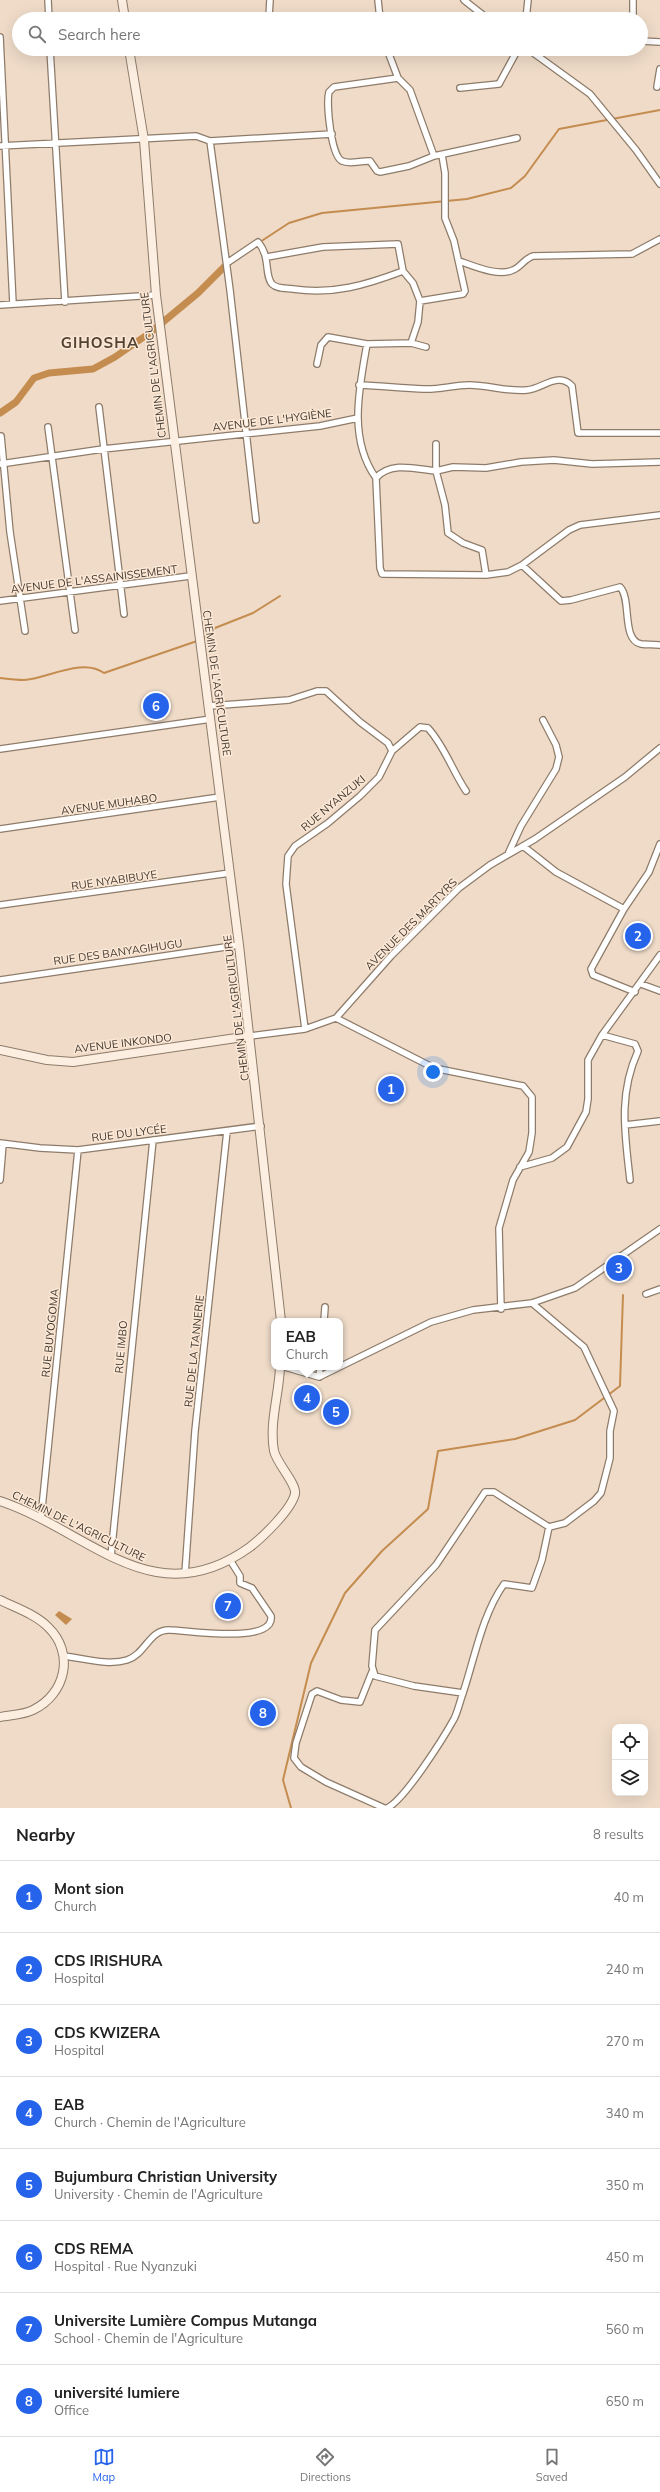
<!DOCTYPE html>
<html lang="en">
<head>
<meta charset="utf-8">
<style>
	:root { --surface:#fff; --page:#f6f6f6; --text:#222; --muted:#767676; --line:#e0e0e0; --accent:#2563eb }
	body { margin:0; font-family:Mulish,sans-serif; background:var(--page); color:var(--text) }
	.controls { position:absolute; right:12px; bottom:12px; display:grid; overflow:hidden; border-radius:8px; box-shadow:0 4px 16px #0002 }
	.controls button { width:36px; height:36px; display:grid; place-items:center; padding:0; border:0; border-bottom:1px solid var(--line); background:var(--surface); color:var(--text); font:20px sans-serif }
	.you { position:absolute; left:433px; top:1072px; width:14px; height:14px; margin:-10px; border:3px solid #fff; border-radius:50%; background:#1a73e8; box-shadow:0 0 0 6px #1a73e833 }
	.badge { display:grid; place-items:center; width:26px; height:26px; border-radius:50%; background:var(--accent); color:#fff; font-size:13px; font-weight:700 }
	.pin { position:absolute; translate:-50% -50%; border:2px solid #fff; box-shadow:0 1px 4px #0006 }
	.popup { position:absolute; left:271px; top:1318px; width:72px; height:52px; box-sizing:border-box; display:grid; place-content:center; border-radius:8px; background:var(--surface); filter:drop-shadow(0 1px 3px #0005); font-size:13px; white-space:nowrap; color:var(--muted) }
	.popup b { font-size:15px; color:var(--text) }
	.popup::after { content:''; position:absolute; left:50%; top:100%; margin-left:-8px; border:8px solid transparent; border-top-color:var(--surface) }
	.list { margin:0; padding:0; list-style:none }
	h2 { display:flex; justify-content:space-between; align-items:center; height:52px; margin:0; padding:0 16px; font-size:17px }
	h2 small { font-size:13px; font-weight:400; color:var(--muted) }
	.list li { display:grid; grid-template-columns:26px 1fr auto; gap:12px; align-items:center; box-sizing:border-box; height:72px; padding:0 16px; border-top:1px solid var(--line) }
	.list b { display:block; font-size:15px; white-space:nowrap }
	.list p { margin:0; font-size:13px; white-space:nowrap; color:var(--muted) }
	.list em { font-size:13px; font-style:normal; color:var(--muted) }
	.icon { flex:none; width:22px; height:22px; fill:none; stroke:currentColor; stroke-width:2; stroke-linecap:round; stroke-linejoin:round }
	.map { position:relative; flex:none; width:660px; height:1808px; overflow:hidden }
	.search { position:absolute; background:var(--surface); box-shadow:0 4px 16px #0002; left:12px; right:12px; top:12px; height:44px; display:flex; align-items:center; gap:10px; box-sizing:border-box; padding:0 14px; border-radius:22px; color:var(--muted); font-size:15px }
	.sheet { height:628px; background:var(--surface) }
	nav { display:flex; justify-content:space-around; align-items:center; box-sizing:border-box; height:56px; border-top:1px solid var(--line); background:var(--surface); font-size:11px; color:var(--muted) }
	nav a { display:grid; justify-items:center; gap:2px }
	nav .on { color:var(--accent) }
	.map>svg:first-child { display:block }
	.water { fill:#c48c4f }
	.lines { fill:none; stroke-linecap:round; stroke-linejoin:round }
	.stream { stroke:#c48c4f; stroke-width:2 }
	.canal { stroke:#c48c4f; stroke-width:7 }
	.street-casing { stroke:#8e7c6a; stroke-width:8 }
	.secondary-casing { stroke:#8e7c6a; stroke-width:10 }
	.street { stroke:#fff; stroke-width:5.5 }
	.secondary { stroke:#fceee0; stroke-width:8 }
	.labels { text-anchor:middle; stroke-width:3; stroke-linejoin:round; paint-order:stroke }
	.street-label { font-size:11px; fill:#413931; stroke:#fce8d5 }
	.district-label { font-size:15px; font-weight:bold; letter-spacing:1px; fill:#534333; stroke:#fce8d5 }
</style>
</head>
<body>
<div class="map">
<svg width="660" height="1808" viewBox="0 0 660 1808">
	<rect width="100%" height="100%" fill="#efdbc8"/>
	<path class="water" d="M59 1611 72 1619 66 1625 55 1615Z"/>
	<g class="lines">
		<path class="stream" d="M260 242 289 223 322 213 467 199 511 188 525 176 559 129 660 110
			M203 638 211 634 215 628 253 613 280 596
			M0 678C8 679 15 680 24 680 46 679 83 657 104 673L197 641
			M291 1808 283 1780 311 1663 345 1593 382 1551 428 1509 438 1451 515 1439 575 1420 620 1386 623 1295"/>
		<path class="canal" d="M0 413 16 402 34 378 49 373 93 369 115 357 151 332 198 293 231 260"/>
		<defs>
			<path id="street" d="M48 0 49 19
				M378 0 380 19
				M464 0 488 19
				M269 16 270 0
				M526 19 528 0
				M633 19V0
				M0 37 13 304
				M641 41 660 42
				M50 49 65 302
				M387 49 398 78 410 90 434 156
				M528 49 590 94 636 150 660 184
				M398 78 334 87 329 92C326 103 331 156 342 161 350 165 362 160 370 161L377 171 380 172 409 166 434 156 517 138
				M657 87 660 69
				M460 88 499 84 518 49
				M210 141 332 134
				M0 146 196 136 210 141 230 290 256 520
				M267 257 323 247 398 244 403 271 413 283 420 301 418 322 411 343 426 347
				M459 261C474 266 498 277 513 270 521 267 524 259 533 256L632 254 660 239
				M227 263 258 242C271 257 264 275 272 284 277 289 286 288 293 289 333 295 366 285 403 271
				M420 301 463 294 465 291 454 241 445 218V173L442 155
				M0 305 156 295
				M367 344C359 389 348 439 376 478
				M317 364 321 345 328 337 367 344 411 343
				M359 385C381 386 402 388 424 389 438 390 454 385 469 385 489 385 507 392 527 390 542 389 558 371 572 386L578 433H660
				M99 407 124 614
				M48 427 75 630
				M1 436 10 532 25 631
				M436 444V471C416 469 391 461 376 478L380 568 382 574 486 575 508 572 522 565 569 530 580 525 660 515
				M0 464 103 449 320 426 358 418
				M522 565 561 601 571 600 620 587C632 599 621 640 641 644 647 645 654 644 660 645
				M486 575 482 550 463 543 448 533 445 505 436 471 453 467 486 468 521 462 554 460 592 464 660 462
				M0 601 190 576
				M209 706 289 700 317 691H326L360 722 388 743 392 751
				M0 749 211 719
				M0 829 220 797
				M523 846 556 872 624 909
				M509 852 521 826 556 769 559 757 556 745 543 720
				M0 905 230 873
				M0 980 239 945
				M641 984 660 991
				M635 992 593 975 591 969 624 909 649 872 660 844
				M336 1018 434 1068 523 1086 532 1097V1133L529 1152 513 1180 499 1228 501 1309
				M305 1029 286 884 288 856 295 846 328 823 360 796 379 777 392 751 420 727 428 728C445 747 452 770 466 791
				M602 1035 635 1044 638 1051C618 1095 625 1134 630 1180
				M250 1036 305 1029 336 1018 391 956 459 888 490 865 535 839 625 777 660 748
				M625 1125 660 1121
				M0 1143 40 1148 78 1150 261 1126
				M520 1167 552 1158 567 1147 586 1112 588 1099V1060L602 1035 660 955
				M0 1180 3 1144
				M646 1294 660 1289
				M324 1321 325 1307
				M285 1367 319 1377 431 1322 473 1310 532 1303 575 1288 660 1229
				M319 1377 320 1367
				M41 1518 78 1150
				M111 1556 153 1140
				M185 1574 195 1431 227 1131
				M64 1656C83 1658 108 1666 127 1660 146 1654 149 1629 170 1630 186 1630 275 1645 271 1616L252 1588 240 1583V1576L230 1560
				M372 1672 360 1702 341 1700 317 1691 312 1694 296 1743 294 1758 301 1767 326 1782 384 1808
				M463 1693C475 1657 482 1615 504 1584L532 1588 542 1560 549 1527
				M387 1808C404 1801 444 1737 454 1719 458 1711 460 1701 463 1693L414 1686 375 1676 372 1666 375 1630 436 1565 485 1492H494L549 1527 565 1523 594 1501 601 1493 610 1458V1431L614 1411 584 1347 532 1303"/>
			<path id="secondary" d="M122 0 125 19
				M129 49 144 140 156 295 239 945 281 1321
				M0 1050 47 1060 73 1062 250 1036
				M0 1501C90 1531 153 1617 250 1547 263 1537 291 1510 295 1494 297 1484 277 1464 274 1451 269 1423 279 1395 280 1367
				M0 1600C16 1608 35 1614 48 1627 75 1653 66 1694 33 1710 23 1715 10 1715 0 1717"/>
		</defs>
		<use href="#street" class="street-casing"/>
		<use href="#secondary" class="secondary-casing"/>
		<use href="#street" class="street"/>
		<use href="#secondary" class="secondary"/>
	</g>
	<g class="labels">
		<g class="street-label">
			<text transform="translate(153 365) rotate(-97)" y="4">CHEMIN DE L'AGRICULTURE</text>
			<text transform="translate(272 420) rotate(-7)" y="4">AVENUE DE L'HYGIÈNE</text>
			<text transform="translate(94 579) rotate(-7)" y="4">AVENUE DE L'ASSAINISSEMENT</text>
			<text transform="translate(217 683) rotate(82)" y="4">CHEMIN DE L'AGRICULTURE</text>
			<text transform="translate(333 803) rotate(-40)" y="4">RUE NYANZUKI</text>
			<text transform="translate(109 804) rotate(-8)" y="4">AVENUE MUHABO</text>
			<text transform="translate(114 880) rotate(-8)" y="4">RUE NYABIBUYE</text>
			<text transform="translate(411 924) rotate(-45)" y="4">AVENUE DES MARTYRS</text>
			<text transform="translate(118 952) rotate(-8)" y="4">RUE DES BANYAGIHUGU</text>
			<text transform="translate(236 1008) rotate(-97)" y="4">CHEMIN DE L'AGRICULTURE</text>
			<text transform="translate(123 1043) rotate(-7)" y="4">AVENUE INKONDO</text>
			<text transform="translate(129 1133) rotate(-7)" y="4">RUE DU LYCÉE</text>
			<text transform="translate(50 1333) rotate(-84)" y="4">RUE BUYOGOMA</text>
			<text transform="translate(121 1347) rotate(-85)" y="4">RUE IMBO</text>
			<text transform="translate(194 1351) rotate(-84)" y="4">RUE DE LA TANNERIE</text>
			<text transform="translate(79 1526) rotate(26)" y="4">CHEMIN DE L'AGRICULTURE</text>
		</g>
		<g class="district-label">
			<text x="100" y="348">GIHOSHA</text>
		</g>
	</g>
</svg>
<div class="controls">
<button><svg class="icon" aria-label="locate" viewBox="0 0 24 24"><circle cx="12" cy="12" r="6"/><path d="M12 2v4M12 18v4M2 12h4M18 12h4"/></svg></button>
<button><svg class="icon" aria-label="layers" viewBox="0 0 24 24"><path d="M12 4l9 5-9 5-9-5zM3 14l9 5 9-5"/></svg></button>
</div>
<div class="you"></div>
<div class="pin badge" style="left:391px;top:1089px">1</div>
<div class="pin badge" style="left:638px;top:936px">2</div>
<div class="pin badge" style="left:619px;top:1268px">3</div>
<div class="pin badge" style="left:307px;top:1398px">4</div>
<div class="popup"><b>EAB</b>Church</div>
<div class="pin badge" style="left:336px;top:1412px">5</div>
<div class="pin badge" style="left:156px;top:706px">6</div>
<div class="pin badge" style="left:228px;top:1606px">7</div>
<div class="pin badge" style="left:263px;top:1713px">8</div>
<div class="search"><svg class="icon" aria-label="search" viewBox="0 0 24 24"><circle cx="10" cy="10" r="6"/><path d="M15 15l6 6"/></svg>Search here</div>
</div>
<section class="sheet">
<h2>Nearby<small>8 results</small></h2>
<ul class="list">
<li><span class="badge">1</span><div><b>Mont sion</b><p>Church</p></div><em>40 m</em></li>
<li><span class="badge">2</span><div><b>CDS IRISHURA</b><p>Hospital</p></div><em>240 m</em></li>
<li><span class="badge">3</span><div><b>CDS KWIZERA</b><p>Hospital</p></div><em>270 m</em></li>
<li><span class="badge">4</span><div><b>EAB</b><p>Church · Chemin de l'Agriculture</p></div><em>340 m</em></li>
<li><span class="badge">5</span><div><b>Bujumbura Christian University</b><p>University · Chemin de l'Agriculture</p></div><em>350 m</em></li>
<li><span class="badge">6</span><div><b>CDS REMA</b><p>Hospital · Rue Nyanzuki</p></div><em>450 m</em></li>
<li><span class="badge">7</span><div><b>Universite Lumière Compus Mutanga</b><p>School · Chemin de l'Agriculture</p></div><em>560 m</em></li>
<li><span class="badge">8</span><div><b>université lumiere</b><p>Office</p></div><em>650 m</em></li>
</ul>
</section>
<nav>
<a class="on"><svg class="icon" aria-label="map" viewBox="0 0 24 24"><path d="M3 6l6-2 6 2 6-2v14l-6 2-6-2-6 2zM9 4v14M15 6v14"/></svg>Map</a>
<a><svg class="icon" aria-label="directions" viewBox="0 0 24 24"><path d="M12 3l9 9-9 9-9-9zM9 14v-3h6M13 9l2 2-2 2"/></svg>Directions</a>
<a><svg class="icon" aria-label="saved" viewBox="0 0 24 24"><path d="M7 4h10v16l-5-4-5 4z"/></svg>Saved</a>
</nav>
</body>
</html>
